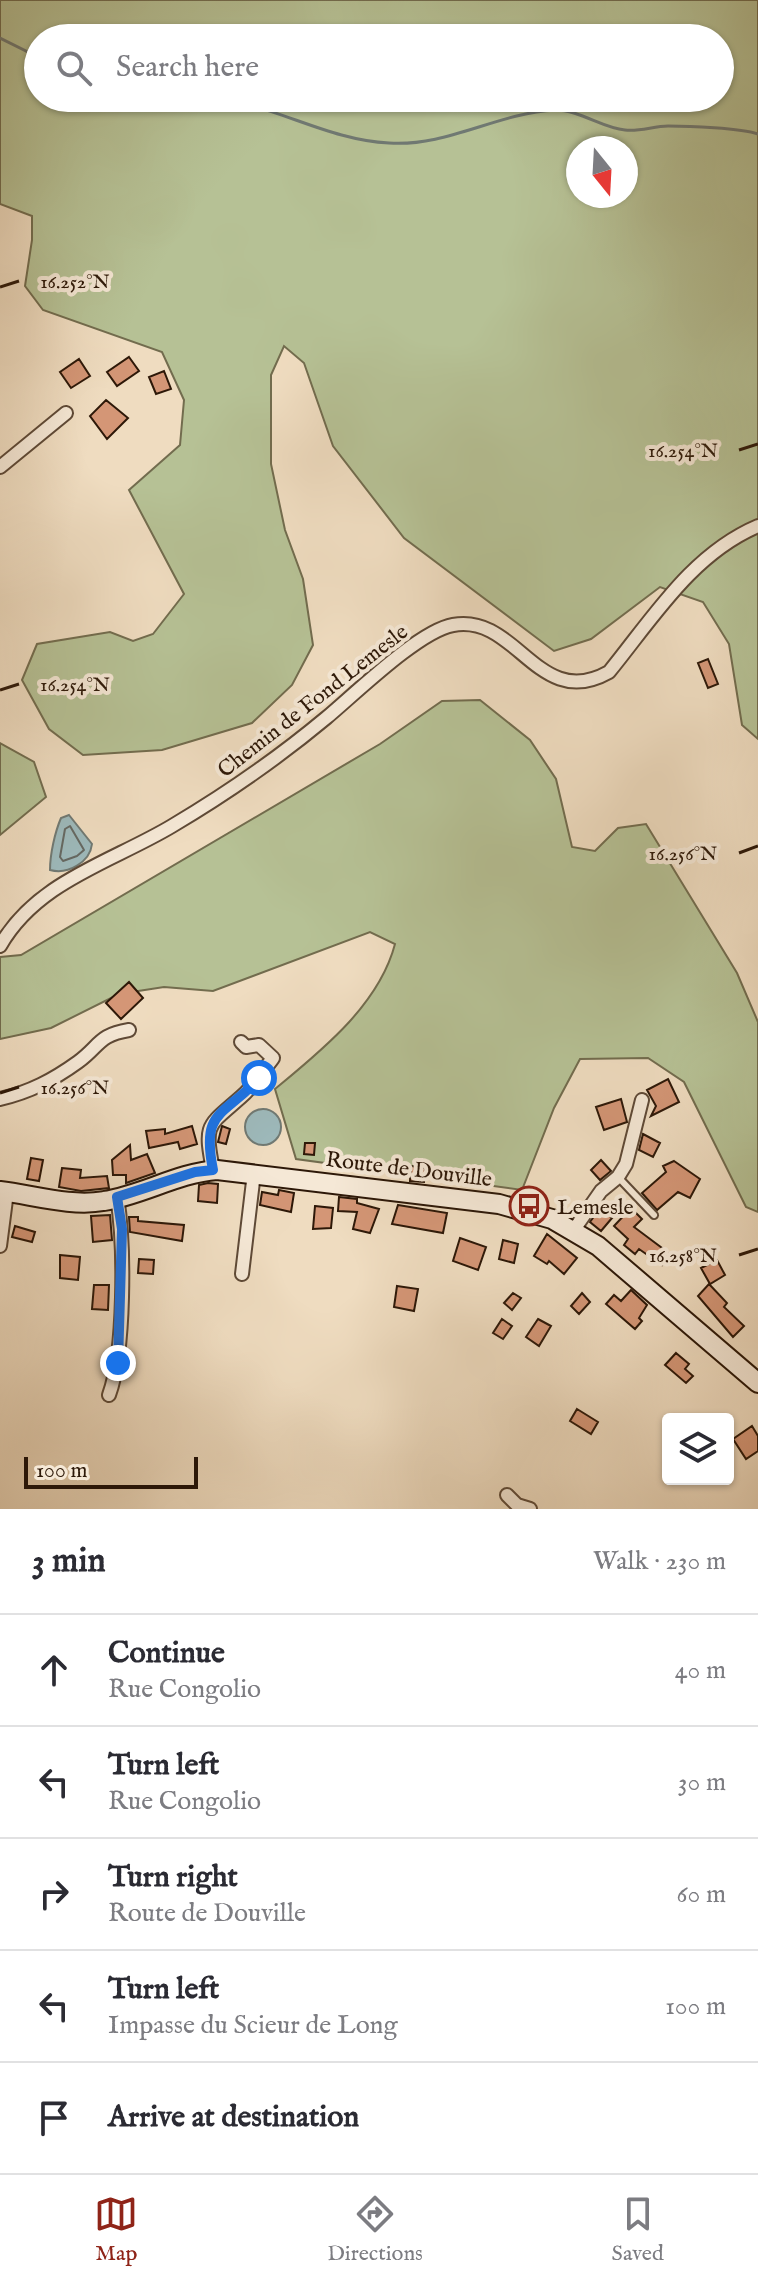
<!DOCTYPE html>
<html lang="en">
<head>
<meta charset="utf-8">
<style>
	:root { --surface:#fff; --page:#f7f7f7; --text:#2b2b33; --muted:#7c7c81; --line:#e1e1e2; --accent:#8f2418 }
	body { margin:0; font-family:"IM FELL English",serif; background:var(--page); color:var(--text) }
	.controls { position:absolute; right:24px; bottom:24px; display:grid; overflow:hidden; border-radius:8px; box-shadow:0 2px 6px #0004 }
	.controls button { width:72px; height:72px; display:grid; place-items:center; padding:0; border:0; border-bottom:2px solid var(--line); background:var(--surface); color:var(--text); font:40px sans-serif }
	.compass { position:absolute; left:566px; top:136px; width:72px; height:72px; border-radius:50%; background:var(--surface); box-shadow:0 2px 6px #0004; rotate:162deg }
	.scale { position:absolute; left:24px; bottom:20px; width:174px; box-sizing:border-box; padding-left:8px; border:4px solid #2d1808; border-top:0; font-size:22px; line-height:28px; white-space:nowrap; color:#2d1808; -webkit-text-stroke:6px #f5e8d6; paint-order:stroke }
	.stop { position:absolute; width:24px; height:24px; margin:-18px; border:6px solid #1a73e8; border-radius:50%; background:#fff }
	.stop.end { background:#1a73e8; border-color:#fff; box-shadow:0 2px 8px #0008 }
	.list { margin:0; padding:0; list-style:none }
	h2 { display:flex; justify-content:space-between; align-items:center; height:104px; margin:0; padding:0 32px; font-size:34px }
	h2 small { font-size:26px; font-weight:400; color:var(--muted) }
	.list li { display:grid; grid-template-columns:52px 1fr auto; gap:24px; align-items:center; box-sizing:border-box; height:112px; padding:0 32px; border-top:2px solid var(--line) }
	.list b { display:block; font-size:30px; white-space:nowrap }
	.list p { margin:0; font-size:26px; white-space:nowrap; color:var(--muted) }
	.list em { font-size:26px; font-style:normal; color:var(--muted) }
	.icon { flex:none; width:44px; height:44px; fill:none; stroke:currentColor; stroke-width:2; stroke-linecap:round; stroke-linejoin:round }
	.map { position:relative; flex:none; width:758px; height:1509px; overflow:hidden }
	.search { position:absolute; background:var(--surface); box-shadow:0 2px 6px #0004; left:24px; right:24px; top:24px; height:88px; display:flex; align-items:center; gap:20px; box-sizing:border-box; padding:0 28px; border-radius:44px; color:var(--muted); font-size:30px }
	.sheet { height:664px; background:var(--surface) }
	nav { display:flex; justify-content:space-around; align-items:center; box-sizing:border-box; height:112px; border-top:2px solid var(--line); background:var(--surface); font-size:22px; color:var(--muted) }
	nav a { display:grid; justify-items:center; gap:4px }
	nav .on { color:var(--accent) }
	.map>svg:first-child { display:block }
	.green { fill:#b6c195; stroke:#726c4e; stroke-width:2; fill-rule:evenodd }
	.water { fill:#9db9bb; stroke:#707973; stroke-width:2 }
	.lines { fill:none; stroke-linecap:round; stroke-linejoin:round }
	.shore { stroke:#656862; stroke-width:2 }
	.stream { stroke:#707973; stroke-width:3 }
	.building { fill:#d49676; stroke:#2d1808; stroke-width:2 }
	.service-casing { stroke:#5e4936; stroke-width:10 }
	.minor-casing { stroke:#5e4936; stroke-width:16 }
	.secondary-casing { stroke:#2d1808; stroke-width:22 }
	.service { stroke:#f5e8d6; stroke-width:6 }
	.minor { stroke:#f5e8d6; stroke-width:12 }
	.secondary { stroke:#f5e8d6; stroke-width:18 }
	.route { stroke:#1a73e8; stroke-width:10 }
	.ticks { fill:none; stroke:#2d1808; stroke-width:3 }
	.labels { text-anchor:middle; stroke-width:8; stroke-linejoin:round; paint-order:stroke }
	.street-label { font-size:22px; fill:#2d1808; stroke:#f5e8d6 }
	.poi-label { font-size:22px; fill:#2d1808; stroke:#f5e8d6; text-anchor:start }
	.ticks-label { font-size:20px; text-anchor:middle; fill:#2d1808; stroke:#f5e8d6; stroke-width:8; stroke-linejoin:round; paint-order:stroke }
</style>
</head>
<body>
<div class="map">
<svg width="758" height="1509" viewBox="0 0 758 1509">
	<rect width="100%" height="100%" fill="#efdcc0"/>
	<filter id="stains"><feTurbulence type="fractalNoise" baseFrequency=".0025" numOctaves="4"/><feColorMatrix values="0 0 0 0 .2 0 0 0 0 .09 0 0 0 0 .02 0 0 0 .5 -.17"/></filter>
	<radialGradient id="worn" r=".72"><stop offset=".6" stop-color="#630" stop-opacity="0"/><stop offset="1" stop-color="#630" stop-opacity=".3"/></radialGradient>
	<path class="green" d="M0 0H758V739L742 725 729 644 703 602 660 587 591 639 554 651 404 538 333 446 304 363 284 346 271 375V464L285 530 303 579 313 645 292 685 252 723 162 750 83 755 49 729 22 680 37 644 110 632 133 641 153 634 184 594 129 490 180 445 184 400 162 352 43 310 25 286 32 240V216L0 204ZM38 38H720V98H38ZM578 148H626V196H578Z
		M480 700 530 740 556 779 572 847 595 851 618 828 646 824 737 973 758 1022V1212L746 1207 684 1082 648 1058 580 1059 554 1108 522 1190 296 1159 275 1089C321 1051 379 1005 395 944L370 932 213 991 164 987 119 994 51 1028 0 1039V957L21 955 380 744 442 701Z
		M0 743 34 762 46 797 0 835Z"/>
	<path class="water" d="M69 815 92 844C90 862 68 875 50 870 50 854 55 832 61 818Z
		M245 1127a18 18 0 1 1 36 0a18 18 0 1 1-36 0Z"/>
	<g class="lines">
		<path class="shore" d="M70 826 84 850 77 856 63 861 60 857 65 829Z"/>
		<path class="stream" d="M0 38 38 57
			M158 98 164 101 175 98
			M207 98C270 101 324 140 389 143 447 147 497 113 555 110 580 110 602 128 625 130 639 132 654 126 668 126 688 126 741 128 758 134"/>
	</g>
	<path class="building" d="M129 357 139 371 117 386 107 372Z
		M79 359 90 376 71 388 60 372Z
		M164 371 171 389 156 394 149 377Z
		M106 400 128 418 107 439 90 416Z
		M708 659 718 684 708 688 698 663Z
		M129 982 143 998 121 1019 106 1003Z
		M668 1079 679 1102 651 1116 656 1106 647 1090Z
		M621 1099 627 1122 604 1130 596 1107Z
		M192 1126 197 1144 180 1149 178 1142 149 1148 146 1131 165 1129V1134Z
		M222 1126 230 1129 226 1144 218 1142Z
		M643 1134 660 1143 653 1157 639 1150Z
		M305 1143H315L314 1155 304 1154Z
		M130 1145 131 1160 147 1154 155 1173 126 1183V1175H113L112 1160Z
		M31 1158 43 1160 39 1181 27 1179Z
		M601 1160 611 1171 600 1180 591 1170Z
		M674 1161 700 1179 690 1198 678 1192 657 1210 642 1193 666 1172 663 1166Z
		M411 1166 425 1168 424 1182 410 1181Z
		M62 1168 81 1170 80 1178 107 1176 109 1188 81 1191 59 1187Z
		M208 1183 218 1184 217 1203 198 1201 199 1185Z
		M279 1190 294 1193 291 1212 260 1205 262 1192 278 1195Z
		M339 1197 357 1199V1203L379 1209 370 1233 353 1229 357 1212 338 1211Z
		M398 1205 447 1213 443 1233 392 1224Z
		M315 1206 333 1208 331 1228 313 1229Z
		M600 1208 612 1218 601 1231 590 1222Z
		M631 1208 642 1219 634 1227 670 1254 662 1265 639 1249 635 1254 624 1245 628 1239 614 1226Z
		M110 1215 112 1240 93 1242 91 1216Z
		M129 1217H138V1221L184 1225 182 1241 130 1232Z
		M15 1226 35 1232 32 1242 12 1237Z
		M547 1234 577 1258 564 1274 549 1261 547 1264 534 1256Z
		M460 1238 486 1247 478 1270 453 1261Z
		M503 1240 518 1244 514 1263 499 1259Z
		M60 1255 80 1257 78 1280 60 1278Z
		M139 1259 154 1260 153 1274 138 1273Z
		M717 1260 725 1275 710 1284 701 1268Z
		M709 1284 727 1303 724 1307 744 1326 733 1337 698 1296Z
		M94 1285H109L108 1310 92 1309Z
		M397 1286 418 1289 414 1311 394 1307Z
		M631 1290 647 1305 639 1318 642 1321 635 1329 606 1304 614 1295 621 1301Z
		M513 1293 521 1298 512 1310 504 1303Z
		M582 1293 590 1302 579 1314 571 1306Z
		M502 1319 512 1326 503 1339 493 1333Z
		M538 1319 551 1326 539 1346 526 1337Z
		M676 1353 689 1364 685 1369 693 1376 686 1383 665 1365Z
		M577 1409 598 1422 591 1434 570 1421Z
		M752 1426 758 1436V1451L746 1459 733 1439Z"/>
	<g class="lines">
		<defs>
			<path id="service" d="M618 1177 654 1215"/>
			<path id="minor" d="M0 467 66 413
				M0 946C37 881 112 862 172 826 226 794 278 758 326 718 356 693 419 631 453 625 517 613 538 712 609 672 653 618 692 554 758 526
				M0 1099C30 1092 53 1080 78 1062 100 1046 98 1035 129 1030
				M213 1170C204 1123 207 1127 241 1097 254 1086 263 1071 273 1058L259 1045 246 1047 241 1042
				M573 1231 601 1191 618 1177 626 1164 642 1100
				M0 1246 7 1192
				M242 1274 254 1173
				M109 1395C125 1351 125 1245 117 1197
				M507 1495 517 1505 530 1509"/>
			<path id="secondary" d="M0 1191C33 1195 71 1207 104 1201 143 1195 177 1173 217 1170L499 1204 552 1219 598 1246 758 1383"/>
		</defs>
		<use href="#service" class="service-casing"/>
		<use href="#minor" class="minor-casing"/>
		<use href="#secondary" class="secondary-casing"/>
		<use href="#service" class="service"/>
		<use href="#minor" class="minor"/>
		<use href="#secondary" class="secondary"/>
	</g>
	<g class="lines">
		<path class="route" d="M118 1363 122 1229 117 1197 195 1172 213 1170C201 1109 223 1118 259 1078"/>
	</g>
	<path class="ticks" d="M0 287 19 281M739 450 758 444M0 690 19 684M739 853 758 846M0 1093 19 1087M739 1255 758 1249"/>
	<defs>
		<symbol id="bus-ring" viewBox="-11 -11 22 22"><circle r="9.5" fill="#f5e8d6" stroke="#8f2418" stroke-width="1.5"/><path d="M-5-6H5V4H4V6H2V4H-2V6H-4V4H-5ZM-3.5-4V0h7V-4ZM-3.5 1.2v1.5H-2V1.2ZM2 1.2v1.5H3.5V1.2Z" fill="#8f2418"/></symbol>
	</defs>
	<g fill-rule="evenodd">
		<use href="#bus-ring" x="507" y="1184" width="44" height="44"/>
	</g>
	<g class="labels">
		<g class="street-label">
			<text transform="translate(312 700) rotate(-38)" y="8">Chemin de Fond Lemesle</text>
			<text transform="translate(409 1168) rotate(7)" y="8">Route de Douville</text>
		</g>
		<g class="poi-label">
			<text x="557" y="1214">Lemesle</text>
		</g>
	</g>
	<g class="ticks-label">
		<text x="75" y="288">16.252°N</text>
		<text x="683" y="457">16.254°N</text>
		<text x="75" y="691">16.254°N</text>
		<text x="683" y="860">16.256°N</text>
		<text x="75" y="1094">16.256°N</text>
		<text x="683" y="1262">16.258°N</text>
	</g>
	<rect width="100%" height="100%" filter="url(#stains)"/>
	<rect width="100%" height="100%" fill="url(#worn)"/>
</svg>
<div class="controls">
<button><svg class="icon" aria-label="layers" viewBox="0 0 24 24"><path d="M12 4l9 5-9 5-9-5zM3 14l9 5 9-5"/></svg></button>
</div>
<svg class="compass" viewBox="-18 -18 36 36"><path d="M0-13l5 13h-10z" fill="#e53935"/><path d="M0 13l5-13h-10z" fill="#7c7c81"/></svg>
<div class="scale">100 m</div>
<div class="stop" style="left:259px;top:1078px"></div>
<div class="stop end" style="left:118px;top:1363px"></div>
<div class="search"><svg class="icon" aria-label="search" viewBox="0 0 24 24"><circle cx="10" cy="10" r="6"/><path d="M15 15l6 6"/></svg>Search here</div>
</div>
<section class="sheet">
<h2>3 min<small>Walk · 230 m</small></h2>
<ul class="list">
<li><svg class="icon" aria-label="ahead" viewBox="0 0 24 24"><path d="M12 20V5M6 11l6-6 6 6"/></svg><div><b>Continue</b><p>Rue Congolio</p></div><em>40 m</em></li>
<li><svg class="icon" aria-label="left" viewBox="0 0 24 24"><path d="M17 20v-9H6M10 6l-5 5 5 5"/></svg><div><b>Turn left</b><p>Rue Congolio</p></div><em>30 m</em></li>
<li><svg class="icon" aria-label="right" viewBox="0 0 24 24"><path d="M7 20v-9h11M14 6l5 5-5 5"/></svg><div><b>Turn right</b><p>Route de Douville</p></div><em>60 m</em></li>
<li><svg class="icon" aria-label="left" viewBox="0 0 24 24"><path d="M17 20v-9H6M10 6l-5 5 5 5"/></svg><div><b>Turn left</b><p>Impasse du Scieur de Long</p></div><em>100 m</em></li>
<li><svg class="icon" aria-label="arrive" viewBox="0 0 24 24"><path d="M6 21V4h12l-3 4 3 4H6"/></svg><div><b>Arrive at destination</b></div></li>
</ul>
</section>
<nav>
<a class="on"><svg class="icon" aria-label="map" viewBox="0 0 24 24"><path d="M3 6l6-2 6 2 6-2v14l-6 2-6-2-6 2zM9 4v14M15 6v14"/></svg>Map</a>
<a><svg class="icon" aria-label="directions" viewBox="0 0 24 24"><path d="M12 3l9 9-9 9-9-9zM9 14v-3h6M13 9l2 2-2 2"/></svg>Directions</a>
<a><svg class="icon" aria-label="saved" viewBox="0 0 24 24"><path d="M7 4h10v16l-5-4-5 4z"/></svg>Saved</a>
</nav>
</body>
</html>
